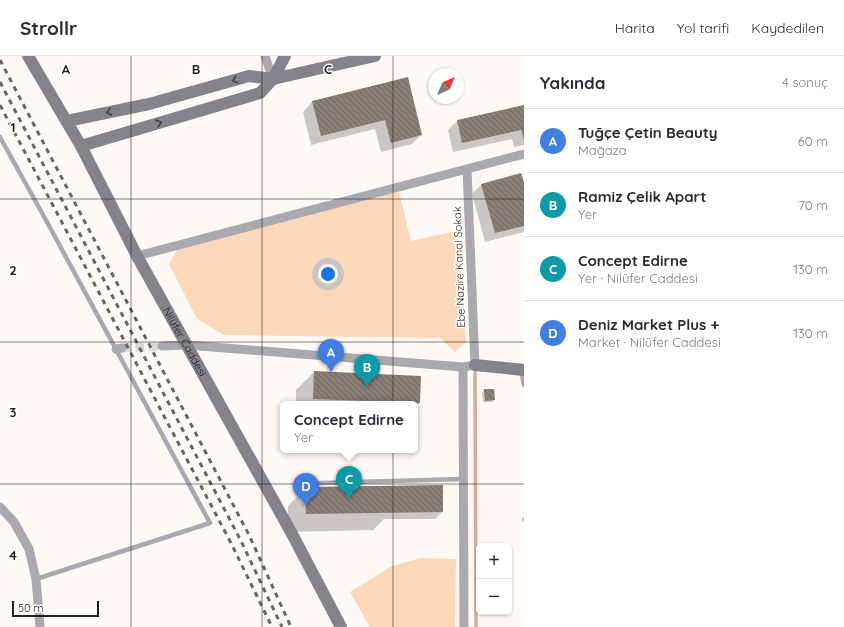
<!DOCTYPE html>
<html lang="tr">
<head>
<meta charset="utf-8">
<style>
	:root { --surface:#fff; --page:#f7f7f7; --text:#2b2b33; --muted:#7c7c81; --line:#e1e1e2; --accent:#764dc6 }
	body { margin:0; font-family:Quicksand,sans-serif; background:var(--page); color:var(--text) }
	.controls { position:absolute; right:12px; bottom:12px; display:grid; overflow:hidden; border-radius:6px; box-shadow:0 1px 3px #0004 }
	.controls button { width:36px; height:36px; display:grid; place-items:center; padding:0; border:0; border-bottom:1px solid var(--line); background:var(--surface); color:var(--text); font:20px sans-serif }
	.compass { position:absolute; left:428px; top:12px; width:36px; height:36px; border-radius:50%; background:var(--surface); box-shadow:0 1px 3px #0004; rotate:44deg }
	.scale { position:absolute; left:12px; bottom:10px; width:87px; box-sizing:border-box; padding-left:4px; border:2px solid #231f1c; border-top:0; font-size:11px; line-height:14px; white-space:nowrap; color:#231f1c; -webkit-text-stroke:3px #fff; paint-order:stroke }
	.you { position:absolute; left:328px; top:218px; width:14px; height:14px; margin:-10px; border:3px solid #fff; border-radius:50%; background:#1a73e8; box-shadow:0 0 0 6px #1a73e833 }
	.badge { display:grid; place-items:center; width:26px; height:26px; border-radius:50%; background:var(--accent); color:#fff; font-size:13px; font-weight:700 }
	.pin { position:absolute; translate:-50% -33px; filter:drop-shadow(0 1px 2px #0008) }
	.pin::after { content:''; position:absolute; top:21px; width:14px; height:12px; background:inherit; clip-path:polygon(0 0,100% 0,50% 100%) }
	.popup { position:absolute; left:280px; top:345px; width:138px; height:52px; box-sizing:border-box; display:grid; place-content:center; border-radius:6px; background:var(--surface); filter:drop-shadow(0 1px 3px #0005); font-size:13px; white-space:nowrap; color:var(--muted) }
	.popup b { font-size:15px; color:var(--text) }
	.popup::after { content:''; position:absolute; left:50%; top:100%; margin-left:-8px; border:8px solid transparent; border-top-color:var(--surface) }
	.list { margin:0; padding:0; list-style:none }
	h2 { display:flex; justify-content:space-between; align-items:center; height:52px; margin:0; padding:0 16px; font-size:17px }
	h2 small { font-size:13px; font-weight:400; color:var(--muted) }
	.list li { display:grid; grid-template-columns:26px 1fr auto; gap:12px; align-items:center; box-sizing:border-box; height:64px; padding:0 16px; border-top:1px solid var(--line) }
	.list b { display:block; font-size:15px; white-space:nowrap }
	.list p { margin:0; font-size:13px; white-space:nowrap; color:var(--muted) }
	.list em { font-size:13px; font-style:normal; color:var(--muted) }
	.map { position:relative; flex:none; width:524px; height:571px; overflow:hidden }
	header { display:flex; align-items:center; gap:24px; box-sizing:border-box; height:56px; padding:0 20px; background:var(--surface); border-bottom:1px solid var(--line) }
	header strong { font-size:19px }
	nav { display:flex; gap:22px; margin-inline-start:auto; font-size:14px }
	main { display:flex }
	aside { flex:1; background:var(--surface) }
	.map>svg:first-child { display:block }
	.grass { fill:#fbd8ba }
	.shadow { fill:#0003 }
	.lines { fill:none; stroke-linecap:round; stroke-linejoin:round }
	.stream { stroke:#d2af92; stroke-width:3.5 }
	.building { fill:url(#building-back-hatch) }
	.street-tunnel { stroke:#ddd8d4; stroke-width:9; stroke-dasharray:9 4.5; stroke-linecap:butt }
	.lane { stroke:#aaa9af; stroke-width:4.5 }
	.street { stroke:#aaa9af; stroke-width:9 }
	.secondary { stroke:#84828b; stroke-width:12 }
	.rail { stroke:#6a6663; stroke-width:3; stroke-dasharray:5 5; stroke-linecap:butt }
	.oneway { stroke:#454243 }
	.grid { fill:none; stroke:#231f1c; stroke-width:1; stroke-opacity:0.55 }
	.labels { text-anchor:middle; stroke-width:3; stroke-linejoin:round; paint-order:stroke }
	.street-label { font-size:11px; fill:#231f1c; stroke:#fff }
	.grid-label { font-size:13px; text-anchor:middle; font-weight:bold; fill:#231f1c; stroke:#fff; stroke-width:3; stroke-linejoin:round; paint-order:stroke }
</style>
</head>
<body>
<header>
<strong>Strollr</strong>
<nav><a>Harita</a><a>Yol tarifi</a><a>Kaydedilen</a></nav>
</header>
<main>
<div class="map">
<svg width="524" height="571" viewBox="0 0 524 571">
	<defs>
		<pattern id="building-back-hatch" width="6" height="6" patternUnits="userSpaceOnUse"><rect width="6" height="6" fill="#8a7f76"/><path d="M-1 5l2 2M0 0l6 6M5-1l2 2" fill="none" stroke="#706760"/></pattern>
	</defs>
	<rect width="100%" height="100%" fill="#fef9f5"/>
	<path class="grass" d="M399 136 411 185 457 175 466 286 455 296 440 282 224 279 197 263 169 208 178 192Z
		M420 502 456 503 455 571H370L350 536 390 511Z"/>
	<path class="shadow" d="M407 22 421 79 412 88 381 96 375 73 311 89 303 56 312 46Z
		M524 50V89L514 91 512 83 453 96 448 74 457 65Z
		M481 129 524 130V176L485 186 472 138Z
		M314 316 419 347 415 351V348H296V334Z
		M484 334 494 344 492 346H483L482 336Z
		M306 432 442 456 435 463H384L373 474 288 476V450Z
		M524 460V466L521 464Z"/>
	<g class="lines">
		<path class="stream" d="M475 316 476 571"/>
	</g>
	<path class="building" d="M408 21 422 79 391 87 385 64 321 80 312 45Z
		M524 49V84L521 74 462 87 457 64Z
		M521 117 524 126V170L495 177 481 128Z
		M314 315 421 320 420 347 313 343Z
		M484 333H494L495 344 485 345Z
		M443 429V456L306 458 305 431Z"/>
	<g class="lines">
		<path class="street-tunnel" d="M122 292 162 290"/>
		<path class="lane" d="M0 81 47 166 210 467 36 523
			M521 314 524 329
			M319 427 463 423"/>
		<path class="street" d="M265 0 273 23
			M137 200 524 98
			M162 290 187 289 463 311 475 309 467 113
			M116 293 122 292
			M463 311 464 571
			M0 451 14 466 29 493 36 523 40 571"/>
		<g class="secondary">
			<path id="s1" d="M28 0 81 90 137 200 291 476 341 571"/>
			<path d="M67 65 149 48 249 20 273 23 375 0"/>
			<path d="M81 90 260 37 273 23 285 0"/>
			<path d="M475 309 524 314"/>
		</g>
		<path class="rail" d="M0 4 249 479 291 571
			M0 26 240 483 282 571
			M0 49 231 487 272 571"/>
	</g>
	<defs><path id="oneway-chevron" d="M-2-3.5L2.5 0L-2 3.5" fill="none" stroke-width="1.6" stroke-linecap="round" stroke-linejoin="round"/></defs>
	<g class="oneway">
		<use href="#oneway-chevron" transform="translate(235 24) rotate(164)"/>
		<use href="#oneway-chevron" transform="translate(109 56) rotate(168)"/>
		<use href="#oneway-chevron" transform="translate(159 67) rotate(-16)"/>
	</g>
	<path class="grid" d="M131 0V571M262 0V571M393 0V571M0 143H524M0 286H524M0 428H524"/>
	<g class="labels">
		<g class="street-label">
			<text transform="translate(459 211) rotate(-92)" y="4">Ebe Nazire Kanal Sokak</text>
			<text dy="4" stroke="none"><textPath href="#s1" startOffset="326">Nilüfer Caddesi</textPath></text>
		</g>
	</g>
	<g class="grid-label">
		<text x="66" y="18">A</text>
		<text x="196" y="18">B</text>
		<text x="328" y="18">C</text>
		<text x="13" y="76">1</text>
		<text x="13" y="219">2</text>
		<text x="13" y="361">3</text>
		<text x="13" y="504">4</text>
	</g>
</svg>
<div class="controls">
<button>+</button>
<button>−</button>
</div>
<svg class="compass" viewBox="-18 -18 36 36"><path d="M0-13l5 13h-10z" fill="#e53935"/><path d="M0 13l5-13h-10z" fill="#7c7c81"/></svg>
<div class="scale">50 m</div>
<div class="you"></div>
<div class="pin badge" style="left:331px;top:316px;background:#3f7fe0">A</div>
<div class="pin badge" style="left:367px;top:331px;background:#0f9aa8">B</div>
<div class="pin badge" style="left:349px;top:443px;background:#0f9aa8">C</div>
<div class="popup"><b>Concept Edirne</b>Yer</div>
<div class="pin badge" style="left:306px;top:450px;background:#3f7fe0">D</div>
</div>
<aside>
<h2>Yakında<small>4 sonuç</small></h2>
<ul class="list">
<li><span class="badge" style="background:#3f7fe0">A</span><div><b>Tuğçe Çetin Beauty</b><p>Mağaza</p></div><em>60 m</em></li>
<li><span class="badge" style="background:#0f9aa8">B</span><div><b>Ramiz Çelik Apart</b><p>Yer</p></div><em>70 m</em></li>
<li><span class="badge" style="background:#0f9aa8">C</span><div><b>Concept Edirne</b><p>Yer · Nilüfer Caddesi</p></div><em>130 m</em></li>
<li><span class="badge" style="background:#3f7fe0">D</span><div><b>Deniz Market Plus +</b><p>Market · Nilüfer Caddesi</p></div><em>130 m</em></li>
</ul>
</aside>
</main>
</body>
</html>
